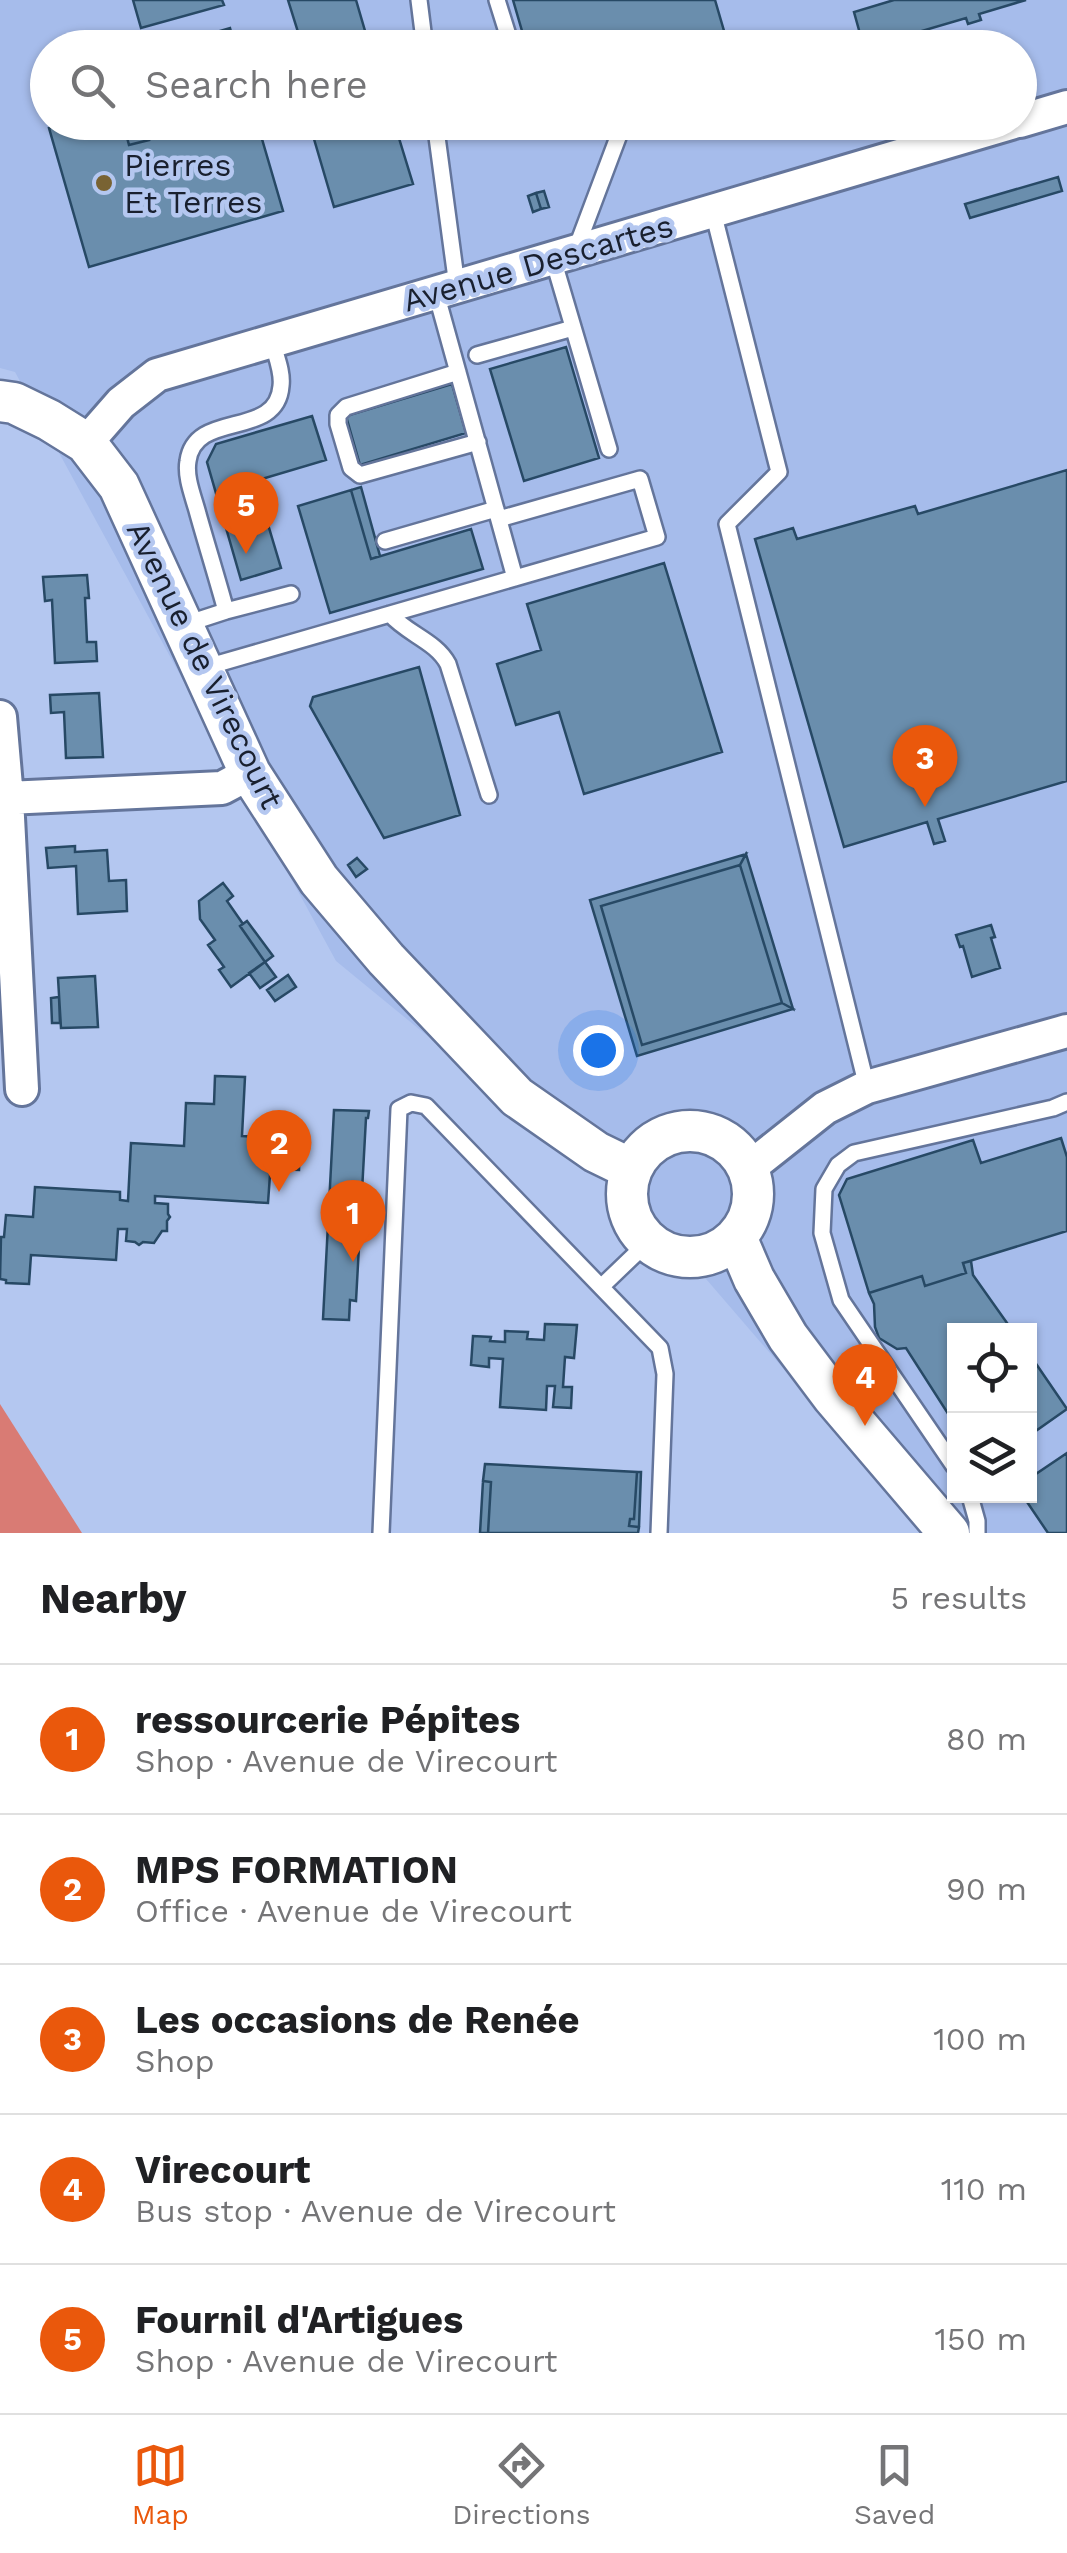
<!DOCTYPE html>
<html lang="en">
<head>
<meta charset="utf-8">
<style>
	:root { --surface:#fff; --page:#f2f2f2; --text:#202124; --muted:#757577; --line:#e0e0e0; --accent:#ea580c }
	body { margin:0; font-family:"Work Sans",sans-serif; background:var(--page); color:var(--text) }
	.controls { position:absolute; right:30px; bottom:30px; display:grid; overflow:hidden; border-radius:0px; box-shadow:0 2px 8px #0004 }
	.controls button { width:90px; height:90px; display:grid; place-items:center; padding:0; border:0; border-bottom:2px solid var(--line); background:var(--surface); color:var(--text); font:50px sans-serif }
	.you { position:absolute; left:598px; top:1050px; width:35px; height:35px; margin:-25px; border:8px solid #fff; border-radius:50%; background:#1a73e8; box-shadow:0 0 0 15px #1a73e833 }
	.badge { display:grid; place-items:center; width:65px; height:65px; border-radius:50%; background:var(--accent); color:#fff; font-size:32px; font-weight:700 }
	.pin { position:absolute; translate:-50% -82px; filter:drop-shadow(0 2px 5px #0008) }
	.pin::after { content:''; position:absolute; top:52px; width:35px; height:30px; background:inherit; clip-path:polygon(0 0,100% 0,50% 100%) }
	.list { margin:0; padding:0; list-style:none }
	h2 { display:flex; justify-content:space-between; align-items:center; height:130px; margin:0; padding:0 40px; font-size:42px }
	h2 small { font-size:32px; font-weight:400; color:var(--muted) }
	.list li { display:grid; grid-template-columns:65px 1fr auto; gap:30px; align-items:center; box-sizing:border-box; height:150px; padding:0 40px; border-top:2px solid var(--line) }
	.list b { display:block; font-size:38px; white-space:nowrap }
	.list p { margin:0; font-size:32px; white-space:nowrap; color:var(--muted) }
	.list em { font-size:32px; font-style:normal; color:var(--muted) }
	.icon { flex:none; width:55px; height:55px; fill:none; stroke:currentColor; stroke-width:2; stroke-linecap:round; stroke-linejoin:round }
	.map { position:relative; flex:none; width:1067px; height:1533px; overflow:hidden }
	.search { position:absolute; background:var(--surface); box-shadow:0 2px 8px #0004; left:30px; right:30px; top:30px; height:110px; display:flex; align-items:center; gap:25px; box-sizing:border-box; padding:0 35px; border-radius:55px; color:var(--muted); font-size:38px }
	.sheet { height:880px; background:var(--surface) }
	nav { display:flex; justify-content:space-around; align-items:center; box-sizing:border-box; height:140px; border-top:2px solid var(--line); background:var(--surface); font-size:28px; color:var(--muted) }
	nav a { display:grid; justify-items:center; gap:5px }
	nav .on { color:var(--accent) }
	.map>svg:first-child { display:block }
	.built { fill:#a6bceb; fill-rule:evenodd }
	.green { fill:#d97b74 }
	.building { fill:#6a8ead; stroke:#274965; stroke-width:2.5 }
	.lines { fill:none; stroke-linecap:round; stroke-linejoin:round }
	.service-casing { stroke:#64759b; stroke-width:20 }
	.minor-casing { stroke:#64759b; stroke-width:38 }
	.tertiary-casing { stroke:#64759b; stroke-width:45 }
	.service { stroke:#fff; stroke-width:15 }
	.minor { stroke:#fff; stroke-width:32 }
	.tertiary { stroke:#fff; stroke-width:40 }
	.poi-dot { fill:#796333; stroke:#b4c7f0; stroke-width:4 }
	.labels { text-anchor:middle; stroke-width:9; stroke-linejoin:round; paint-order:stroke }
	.poi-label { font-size:32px; fill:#19202f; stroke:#b4c7f0; text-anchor:start }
	.street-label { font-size:32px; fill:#19202f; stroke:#b4c7f0 }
</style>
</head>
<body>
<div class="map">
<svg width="1067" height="1533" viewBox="0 0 1067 1533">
	<rect width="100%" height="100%" fill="#b4c7f0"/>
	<path class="built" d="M0 0H1067V1533H925L663 1229 336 961 15 372 0 368ZM48 48H1020V122H48ZM954 1330H1030V1496H954Z"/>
	<path class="green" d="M0 1404 82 1533H0Z"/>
	<path class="building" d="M133 0H222L224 5 141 28Z
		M288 0H356L370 48H303Z
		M513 0H715L729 48H700L698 40 673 48H527Z
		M894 0H1026L979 14 981 20 968 24 966 18 864 48 854 12Z
		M230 28 235 47 232 48H162Z
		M67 122H123L129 145 149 140 144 122H257L283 211 89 267 49 128Z
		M123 122H144L149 140 129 145Z
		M309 122H394L413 184 334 207Z
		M1058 177 1062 191 970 218 965 204Z
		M544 191 549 207 541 209 536 193Z
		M536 193 541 209 533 212 528 196Z
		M566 347 599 458 524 481 490 369Z
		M452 384 466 433 360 465 346 416Z
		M312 416 326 460 255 481 281 568 241 580 207 462 216 444Z
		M1067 470V781L938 819 945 841 934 844 927 822 844 847 755 539 793 528 797 539 915 506 918 514Z
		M361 487 380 556 371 559 351 490Z
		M351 490 371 559 471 529 483 569 330 613 298 506Z
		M664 563 722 752 584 794 559 712 516 725 497 664 541 650 527 604Z
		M87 575 89 598H85L87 642H96L97 661 55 663 52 600 45 601 43 577Z
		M419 667 460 815 384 838 310 706 313 697Z
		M99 693 103 757 66 758 64 712 51 713 50 695Z
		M75 846V852L107 850 109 881 126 880 127 911 78 914 76 866 48 868 46 848Z
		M746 854 793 1009 782 1003 740 865Z
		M746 854 740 865 601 906 642 1045 782 1003 793 1009 637 1056 590 900Z
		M357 858 367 869 356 877 348 865Z
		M740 865 782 1003 642 1045 601 906Z
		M223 883 233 896 227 901 243 924 240 926 265 962 231 987 219 970 224 967 208 945 215 940 200 919 199 901Z
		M247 921 273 956 265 962 240 926Z
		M991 925 995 937 991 938 1000 968 972 977 963 946 960 947 956 935Z
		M265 962 276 977 260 988 249 973Z
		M288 975 296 987 275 1001 267 990Z
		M95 976 98 1027 61 1028 58 978Z
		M59 997 60 1023H52L51 998Z
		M215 1076 245 1077 242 1136 300 1139 299 1170 277 1169V1175H270L268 1203 155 1196V1203L168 1204V1214L170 1217 167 1221V1231H162L154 1243 143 1242 139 1245 135 1242 126 1241 127 1229H118L116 1260 31 1255 29 1284 6 1283V1280L0 1279 1 1237H4L6 1215 33 1217 35 1187 120 1192V1200L128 1201 131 1143 184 1146 186 1103 214 1104Z
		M334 1110 369 1111 368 1118H366L356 1301 350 1300 349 1320 323 1319Z
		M1061 1138 1067 1157V1231L963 1263 966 1273 925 1286 922 1276 869 1293 839 1195 847 1179 973 1140 981 1163Z
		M971 1261 973 1275 1012 1330H954V1423L906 1348 897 1349 879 1338 875 1327 874 1304 869 1293 922 1276 925 1286 966 1273 963 1263Z
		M545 1324 577 1325 574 1358 565 1357 563 1387H572L571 1408 553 1407 555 1386H547L546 1410 500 1407 503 1359 489 1358V1367L471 1365 473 1336 491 1337 490 1341 505 1342V1331L528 1332 527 1339 544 1340Z
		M1030 1355 1067 1409 1030 1435Z
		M1067 1453V1533H1048L1023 1496H1030V1478Z
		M485 1464 637 1472 634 1519H630L629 1526 639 1527 638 1533H488L491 1482 483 1481Z
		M637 1472H641L639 1527 629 1526 630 1519H634Z
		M483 1481 491 1482 488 1533H480Z"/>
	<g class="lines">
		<defs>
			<path id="service" d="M419 0 425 48
				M497 0 512 48
				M435 122 457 286
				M713 212 779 472 727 524 867 1087
				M576 249 620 132 609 122
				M553 259 609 449
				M436 293 515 578
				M477 355 573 328
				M458 372 346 407 338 415V424L351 468 360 475 478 442
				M385 541 496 509
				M226 611C217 578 207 546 198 514 194 498 185 478 188 461 195 409 277 440 281 386 283 371 275 354 272 341
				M390 614C407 634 436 641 448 664L489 795
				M183 625 226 611 291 594
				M203 668 657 537 640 479 499 519
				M601 1287 648 1242
				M954 1466 841 1300 822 1233 824 1189 838 1165 854 1153 1053 1108 1067 1102
				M970 1496 977 1521V1533
				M381 1533 399 1109 411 1103 426 1106 660 1348 665 1374 659 1533"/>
			<path id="minor" d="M1020 121 1067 107
				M86 443 121 403 157 375 1014 122
				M0 717 7 798 22 1089
				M7 798 222 788 250 773
				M748 1169 825 1108 867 1087 1067 1031"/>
			<path id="tertiary" d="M0 401 14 403 49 420 86 443 119 486 250 773 319 880 386 959 517 1097 596 1152 631 1169
				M627 1194a63 63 0 1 1 126 0a63 63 0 1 1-126 0Z
				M736 1237 754 1279 788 1337 833 1397 949 1533"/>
		</defs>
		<use href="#service" class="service-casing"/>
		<use href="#minor" class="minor-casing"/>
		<use href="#tertiary" class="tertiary-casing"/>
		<use href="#service" class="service"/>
		<use href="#minor" class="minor"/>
		<use href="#tertiary" class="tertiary"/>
	</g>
	<circle class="poi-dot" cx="104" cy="183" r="10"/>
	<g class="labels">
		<g class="poi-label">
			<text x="124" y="176">Pierres<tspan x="124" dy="37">Et Terres</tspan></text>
		</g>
		<g class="street-label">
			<text transform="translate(538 263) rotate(-16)" y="11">Avenue Descartes</text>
			<text transform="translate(205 665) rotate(64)" y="11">Avenue de Virecourt</text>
		</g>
	</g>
</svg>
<div class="controls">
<button><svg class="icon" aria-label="locate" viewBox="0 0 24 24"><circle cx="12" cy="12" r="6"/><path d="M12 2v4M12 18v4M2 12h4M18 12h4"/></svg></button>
<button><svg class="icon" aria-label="layers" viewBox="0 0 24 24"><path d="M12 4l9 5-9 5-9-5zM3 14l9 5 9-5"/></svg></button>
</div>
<div class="you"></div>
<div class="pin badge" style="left:353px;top:1262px">1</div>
<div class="pin badge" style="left:279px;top:1192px">2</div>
<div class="pin badge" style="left:925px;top:807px">3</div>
<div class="pin badge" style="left:865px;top:1426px">4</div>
<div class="pin badge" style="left:246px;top:554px">5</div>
<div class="search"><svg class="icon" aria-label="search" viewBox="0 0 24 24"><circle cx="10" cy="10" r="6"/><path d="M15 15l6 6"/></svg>Search here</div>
</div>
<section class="sheet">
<h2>Nearby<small>5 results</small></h2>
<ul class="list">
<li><span class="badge">1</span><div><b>ressourcerie Pépites</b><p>Shop · Avenue de Virecourt</p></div><em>80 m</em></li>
<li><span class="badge">2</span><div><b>MPS FORMATION</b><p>Office · Avenue de Virecourt</p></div><em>90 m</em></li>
<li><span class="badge">3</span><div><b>Les occasions de Renée</b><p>Shop</p></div><em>100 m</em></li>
<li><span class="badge">4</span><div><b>Virecourt</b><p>Bus stop · Avenue de Virecourt</p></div><em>110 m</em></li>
<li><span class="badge">5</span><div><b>Fournil d'Artigues</b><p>Shop · Avenue de Virecourt</p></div><em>150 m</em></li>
</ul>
</section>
<nav>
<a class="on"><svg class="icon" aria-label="map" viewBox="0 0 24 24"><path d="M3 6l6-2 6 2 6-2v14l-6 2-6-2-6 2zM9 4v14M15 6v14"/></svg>Map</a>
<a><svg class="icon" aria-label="directions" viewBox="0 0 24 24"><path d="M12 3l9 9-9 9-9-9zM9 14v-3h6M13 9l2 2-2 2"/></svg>Directions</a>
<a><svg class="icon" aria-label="saved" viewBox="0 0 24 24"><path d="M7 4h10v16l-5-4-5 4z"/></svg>Saved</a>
</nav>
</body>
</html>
